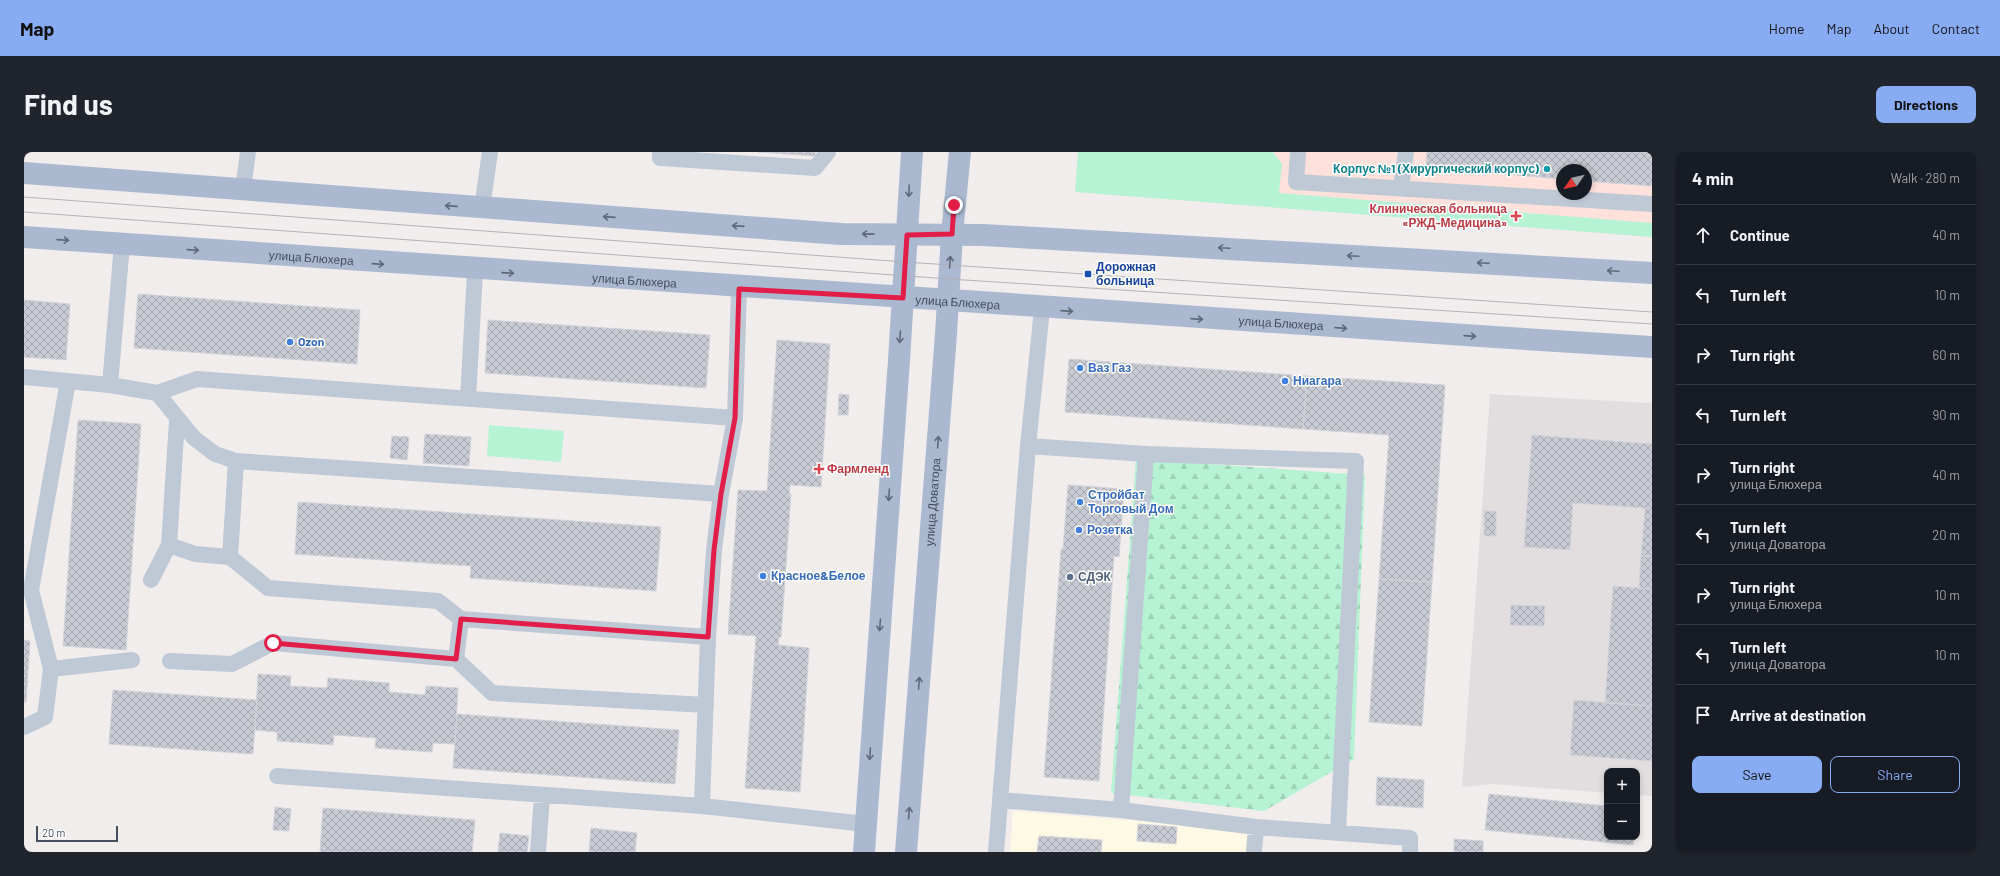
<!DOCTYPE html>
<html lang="en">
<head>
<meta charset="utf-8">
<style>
	:root { --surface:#171b24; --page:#20242c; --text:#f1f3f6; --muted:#9ea1a6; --line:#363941; --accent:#87acf4 }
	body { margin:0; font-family:Barlow,sans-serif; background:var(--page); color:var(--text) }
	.controls { position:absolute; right:12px; bottom:12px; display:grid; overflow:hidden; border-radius:8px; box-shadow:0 2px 6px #0003 }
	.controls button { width:36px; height:36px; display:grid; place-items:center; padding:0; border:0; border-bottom:1px solid var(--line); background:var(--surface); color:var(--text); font:20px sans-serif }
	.compass { position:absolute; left:1532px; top:12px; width:36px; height:36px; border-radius:50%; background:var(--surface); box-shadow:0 2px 6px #0003; rotate:236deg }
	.scale { position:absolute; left:12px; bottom:10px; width:82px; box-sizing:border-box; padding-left:4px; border:2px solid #444e5d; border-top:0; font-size:11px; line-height:14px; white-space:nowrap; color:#444e5d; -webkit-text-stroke:3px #fff; paint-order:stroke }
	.stop { position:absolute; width:12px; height:12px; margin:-9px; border:3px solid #e11d48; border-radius:50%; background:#fff }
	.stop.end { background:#e11d48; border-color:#fff; box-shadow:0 1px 4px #0008 }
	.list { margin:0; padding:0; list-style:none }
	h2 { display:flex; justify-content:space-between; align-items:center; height:52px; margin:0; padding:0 16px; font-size:17px }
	h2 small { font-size:13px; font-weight:400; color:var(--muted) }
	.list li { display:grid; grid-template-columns:26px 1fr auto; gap:12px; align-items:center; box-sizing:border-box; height:60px; padding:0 16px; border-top:1px solid var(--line) }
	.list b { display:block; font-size:15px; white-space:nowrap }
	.list p { margin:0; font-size:13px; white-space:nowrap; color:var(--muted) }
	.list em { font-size:13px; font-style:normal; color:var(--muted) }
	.actions { display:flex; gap:8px; padding:12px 16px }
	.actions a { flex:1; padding:9px 0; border:1px solid var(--accent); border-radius:8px; text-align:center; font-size:14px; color:var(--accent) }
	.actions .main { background:var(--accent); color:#111 }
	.icon { flex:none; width:22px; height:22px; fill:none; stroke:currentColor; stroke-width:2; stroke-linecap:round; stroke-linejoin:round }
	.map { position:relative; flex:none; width:1628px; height:700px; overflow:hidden; border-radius:8px }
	header { display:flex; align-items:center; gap:24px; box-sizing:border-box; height:56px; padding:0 20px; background:var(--accent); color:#111 }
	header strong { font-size:19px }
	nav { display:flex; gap:22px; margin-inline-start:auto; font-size:14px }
	.intro { display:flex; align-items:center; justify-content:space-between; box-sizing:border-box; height:96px; padding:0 24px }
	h1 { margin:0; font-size:28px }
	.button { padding:10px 18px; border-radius:8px; background:var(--accent); color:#111; font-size:14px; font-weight:700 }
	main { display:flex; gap:24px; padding:0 24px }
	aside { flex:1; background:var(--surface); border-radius:8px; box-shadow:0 2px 6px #0003 }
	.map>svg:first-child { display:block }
	.commercial { fill:#fef9e4 }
	.education { fill:#e2dedf }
	.medical { fill:#fde1da; fill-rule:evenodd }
	.green { fill:#b6f3d4 }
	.forest { fill:url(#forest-firs) }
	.building { fill:url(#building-cross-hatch); stroke:#d1d2da }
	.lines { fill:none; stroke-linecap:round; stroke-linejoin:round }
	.lane { stroke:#bfc8d5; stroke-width:16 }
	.primary { stroke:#aab9d0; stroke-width:22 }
	.tram { stroke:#afb2b9; stroke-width:1 }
	.oneway { stroke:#5e697a }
	.route { stroke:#e11d48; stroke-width:5 }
	.culture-dot { fill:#0f9aa8; stroke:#fff; stroke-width:1.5 }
	.health-dot { fill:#e0444e; stroke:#fff; stroke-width:1.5 }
	.transit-dot { fill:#1a4fb4; stroke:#fff; stroke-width:1.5 }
	.shop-dot { fill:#3f7fe0; stroke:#fff; stroke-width:1.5 }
	.service-dot { fill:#5c6f8a; stroke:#fff; stroke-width:1.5 }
	.labels { text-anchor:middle; stroke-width:3; stroke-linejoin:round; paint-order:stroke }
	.culture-label { font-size:12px; font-weight:bold; fill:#0d838f; stroke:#fff; text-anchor:end }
	.health-label { font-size:12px; font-weight:bold; fill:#be3a42; stroke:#fff; text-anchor:end }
	.street-label { font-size:12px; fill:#444e5d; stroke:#fff }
	.transit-label { font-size:12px; font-weight:bold; fill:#164399; stroke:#fff; text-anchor:start }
	.shop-label { font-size:12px; font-weight:bold; fill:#366cbe; stroke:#fff; text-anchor:start }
	.service-label { font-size:12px; font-weight:bold; fill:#4e5e75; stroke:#fff; text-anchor:start }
</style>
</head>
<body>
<header>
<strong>Map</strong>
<nav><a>Home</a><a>Map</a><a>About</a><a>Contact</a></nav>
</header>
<div class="intro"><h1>Find us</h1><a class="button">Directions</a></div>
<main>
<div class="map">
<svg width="1628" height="700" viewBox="0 0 1628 700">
	<defs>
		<pattern id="forest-firs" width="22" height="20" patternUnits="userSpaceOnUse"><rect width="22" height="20" fill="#b6f3d4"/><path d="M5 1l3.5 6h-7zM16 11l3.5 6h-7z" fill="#9ed2b8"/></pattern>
		<pattern id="building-cross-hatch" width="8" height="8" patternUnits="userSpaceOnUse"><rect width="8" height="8" fill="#c9cbd4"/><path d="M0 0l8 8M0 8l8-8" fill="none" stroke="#a5a7af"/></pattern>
	</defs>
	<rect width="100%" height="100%" fill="#f1eded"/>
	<path class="commercial" d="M989 659 1227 678 1225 700H986Z"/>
	<path class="education" d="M1466 242 1628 251V644L1613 643V619H1583V641L1468 632 1438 635Z"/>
	<path class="medical" d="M1054 0H1628V85L1051 40ZM1538 18H1562V42H1538Z"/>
	<path class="green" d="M1054 0H1249L1258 12 1255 41 1628 71V85L1051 40Z
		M465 273 540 279 537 310 463 304Z"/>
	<path class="forest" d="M1112 307 1341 323 1330 607 1240 659 1087 641Z"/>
	<path class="building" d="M734 0H791V4Z
		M1403 0H1628V34L1562 29V18H1538V27L1402 15Z
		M114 142 336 158 333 212 110 196Z
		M0 148 46 152 42 208 0 205Z
		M464 168 686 183 682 236 461 221Z
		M753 188 806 192 797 335 766 333 765 342H767L757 485H755L754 493 785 496 776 640 721 636 732 484 704 482 714 338 743 339Z
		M1045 207 1283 224 1279 277 1041 260Z
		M1283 224 1421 233 1408 430 1355 427 1365 283 1279 277Z
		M815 242 825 243 824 263H814Z
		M54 268 117 272 102 498 39 494Z
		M401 282 447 285 445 314 399 311Z
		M1508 283 1628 292V404H1617L1621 356 1549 351 1546 398 1500 395Z
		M368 284 385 285 383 308 366 306Z
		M1044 333 1100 337 1095 405 1090 404 1075 629 1020 625 1037 397H1039Z
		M274 350 637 375 632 439 446 426 447 414 271 402Z
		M1460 359H1472V384H1460Z
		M1617 404H1628V437L1615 436Z
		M1355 427 1408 430 1398 574 1345 570Z
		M1589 434 1628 437V554L1581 551Z
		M1487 453 1521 454 1520 474 1486 473Z
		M0 488 6 489 2 550H0Z
		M234 522 267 524 266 534 303 536 304 526 365 531V540L401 543 402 534 434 536 431 592 409 591 408 600 351 596 352 586 310 583 309 593 253 589V580L231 578Z
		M89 538 233 548 229 602 85 592Z
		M1550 548 1628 554V609L1546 603Z
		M433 562 655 578 651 632 429 616Z
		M1353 625 1400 628 1399 656 1352 653Z
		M1465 642 1583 654V685H1610L1609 693 1461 678Z
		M251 655 267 657 265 679 249 678Z
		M299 656 451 668 448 700H296Z
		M1114 672 1153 675 1152 692 1113 689Z
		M567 676 613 681 611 700H565Z
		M476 681 505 684 503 700H474Z
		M1015 684 1078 688 1077 700H1013Z
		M1430 687 1459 689V700H1430Z"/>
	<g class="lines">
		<path class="lane" d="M636 0V6L791 16 804 0
			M1274 0 1272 30 1628 52
			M1377 36 1382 0
			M219 38 224 0
			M458 56 466 0
			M0 225 86 233 133 241 173 227 711 266
			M86 233 98 92
			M133 241 170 286 191 302 212 309 697 342
			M444 247 451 119
			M1004 294 1122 302 1332 309 1314 680
			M212 309 206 405 244 436 414 449 437 467 684 485
			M145 393 171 402 206 405
			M127 428 145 393 153 268
			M432 507 437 467
			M146 509 208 512 249 491 432 507 468 541 682 553
			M27 517 108 508
			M0 575 21 565 27 517 7 438 44 229
			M253 624 678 654 842 672
			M976 648 1097 658 1232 675 1386 686V700
			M678 654 684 485 690 398 697 342 711 266 715 137
			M1097 658 1122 302
			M514 700 518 644
			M972 700 1004 294 1018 157
			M1230 700 1232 675"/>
		<g class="primary">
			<path d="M0 21 817 82 959 83 1628 121"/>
			<path id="s1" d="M0 85C542 126 1085 161 1628 195"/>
			<path d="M840 700 875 208 888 0"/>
			<path id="s2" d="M882 700 922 182 928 82 936 0"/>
		</g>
		<path class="tram" d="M0 45 881 110 1628 160
			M0 60 925 127 1628 172"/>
	</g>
	<defs><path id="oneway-shaft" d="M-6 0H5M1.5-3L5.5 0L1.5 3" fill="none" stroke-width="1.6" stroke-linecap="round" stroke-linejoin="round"/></defs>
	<g class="oneway">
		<use href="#oneway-shaft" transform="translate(885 39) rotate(93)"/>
		<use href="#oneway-shaft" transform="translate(427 54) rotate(-176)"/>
		<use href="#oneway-shaft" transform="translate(585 65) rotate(-176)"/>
		<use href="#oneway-shaft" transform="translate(714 74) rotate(-176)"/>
		<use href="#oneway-shaft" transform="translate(844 82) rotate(-179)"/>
		<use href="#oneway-shaft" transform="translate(39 88) rotate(4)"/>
		<use href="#oneway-shaft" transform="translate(1200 96) rotate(-177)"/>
		<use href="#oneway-shaft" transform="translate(169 98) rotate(4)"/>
		<use href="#oneway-shaft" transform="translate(1329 104) rotate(-177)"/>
		<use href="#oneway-shaft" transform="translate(926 110) rotate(-86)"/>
		<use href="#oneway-shaft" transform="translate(1459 111) rotate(-177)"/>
		<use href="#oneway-shaft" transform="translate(354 112) rotate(4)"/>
		<use href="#oneway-shaft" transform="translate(1589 119) rotate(-177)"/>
		<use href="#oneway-shaft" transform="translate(484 121) rotate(4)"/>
		<use href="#oneway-shaft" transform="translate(1043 159) rotate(4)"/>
		<use href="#oneway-shaft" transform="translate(1173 167) rotate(4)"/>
		<use href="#oneway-shaft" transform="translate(1317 176) rotate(4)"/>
		<use href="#oneway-shaft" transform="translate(1446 184) rotate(4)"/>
		<use href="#oneway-shaft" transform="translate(876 185) rotate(94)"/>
		<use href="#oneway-shaft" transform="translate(914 290) rotate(-86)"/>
		<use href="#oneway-shaft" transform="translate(865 343) rotate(94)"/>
		<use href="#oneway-shaft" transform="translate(856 473) rotate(94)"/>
		<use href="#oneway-shaft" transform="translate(895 531) rotate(-86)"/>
		<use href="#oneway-shaft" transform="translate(846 602) rotate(94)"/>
		<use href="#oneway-shaft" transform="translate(885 661) rotate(-86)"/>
	</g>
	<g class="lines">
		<path class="route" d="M249 491 432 507 437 467 684 485 690 398 697 342 711 266 715 137 879 146 883 83 928 82 930 53"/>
	</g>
	<circle class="culture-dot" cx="1523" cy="17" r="4"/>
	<g class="health-dot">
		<path d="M1490 58h4v4h4v4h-4v4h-4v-4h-4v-4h4z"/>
		<path d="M793 311h4v4h4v4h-4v4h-4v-4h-4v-4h4z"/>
	</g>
	<rect class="transit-dot" x="1060" y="118" width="8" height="8" rx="2"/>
	<g class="shop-dot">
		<circle cx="266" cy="190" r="4"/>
		<circle cx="1056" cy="216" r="4"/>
		<circle cx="1261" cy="229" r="4"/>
		<circle cx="1056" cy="350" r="4"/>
		<circle cx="1055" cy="378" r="4"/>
		<circle cx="739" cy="424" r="4"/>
	</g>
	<circle class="service-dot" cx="1046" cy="425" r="4"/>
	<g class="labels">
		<g class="culture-label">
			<text x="1515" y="21">Корпус №1 (Хирургический корпус)</text>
		</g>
		<g class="health-label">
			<text x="1483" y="61">Клиническая больница<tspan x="1483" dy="14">«РЖД-Медицина»</tspan></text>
			<text x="803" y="321" text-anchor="start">Фармленд</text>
		</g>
		<g class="street-label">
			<text dy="4" stroke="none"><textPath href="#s1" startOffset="288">улица Блюхера</textPath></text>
			<text dy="4" stroke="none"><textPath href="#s1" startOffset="612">улица Блюхера</textPath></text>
			<text dy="4" stroke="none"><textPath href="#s1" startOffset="936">улица Блюхера</textPath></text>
			<text dy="4" stroke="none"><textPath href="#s1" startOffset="1260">улица Блюхера</textPath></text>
			<text dy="4" stroke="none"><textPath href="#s2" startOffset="351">улица Доватора</textPath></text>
		</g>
		<g class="transit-label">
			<text x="1072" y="119">Дорожная<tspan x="1072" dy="14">больница</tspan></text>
		</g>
		<g class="shop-label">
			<text x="274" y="194">Ozon</text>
			<text x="1064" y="220">Ваз Газ</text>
			<text x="1269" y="233">Ниагара</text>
			<text x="1064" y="347">Стройбат<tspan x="1064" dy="14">Торговый Дом</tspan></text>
			<text x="1063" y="382">Розетка</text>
			<text x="747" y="428">Красное&amp;Белое</text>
		</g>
		<g class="service-label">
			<text x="1054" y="429">СДЭК</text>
		</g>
	</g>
</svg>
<div class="controls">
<button>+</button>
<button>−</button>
</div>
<svg class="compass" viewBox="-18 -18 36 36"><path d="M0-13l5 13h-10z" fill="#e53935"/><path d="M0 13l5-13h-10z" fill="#9ea1a6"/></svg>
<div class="scale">20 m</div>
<div class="stop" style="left:249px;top:491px"></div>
<div class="stop end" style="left:930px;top:53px"></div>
</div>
<aside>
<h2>4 min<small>Walk · 280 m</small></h2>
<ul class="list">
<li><svg class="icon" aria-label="ahead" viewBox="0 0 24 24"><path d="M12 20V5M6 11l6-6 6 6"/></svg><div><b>Continue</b></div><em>40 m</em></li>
<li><svg class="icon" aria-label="left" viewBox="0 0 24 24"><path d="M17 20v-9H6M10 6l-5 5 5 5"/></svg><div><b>Turn left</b></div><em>10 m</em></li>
<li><svg class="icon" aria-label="right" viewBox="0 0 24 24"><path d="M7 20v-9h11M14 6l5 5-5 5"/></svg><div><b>Turn right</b></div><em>60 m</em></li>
<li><svg class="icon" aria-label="left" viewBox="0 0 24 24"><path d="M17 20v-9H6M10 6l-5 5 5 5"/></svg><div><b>Turn left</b></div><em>90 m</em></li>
<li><svg class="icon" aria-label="right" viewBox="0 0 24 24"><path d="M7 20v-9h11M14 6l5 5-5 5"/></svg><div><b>Turn right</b><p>улица Блюхера</p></div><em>40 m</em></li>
<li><svg class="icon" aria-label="left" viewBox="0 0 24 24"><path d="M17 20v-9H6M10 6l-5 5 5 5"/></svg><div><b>Turn left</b><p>улица Доватора</p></div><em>20 m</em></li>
<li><svg class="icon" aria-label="right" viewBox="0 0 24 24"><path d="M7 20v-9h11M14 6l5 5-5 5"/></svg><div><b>Turn right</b><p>улица Блюхера</p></div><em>10 m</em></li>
<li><svg class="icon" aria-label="left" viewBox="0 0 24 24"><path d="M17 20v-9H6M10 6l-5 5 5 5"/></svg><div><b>Turn left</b><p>улица Доватора</p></div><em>10 m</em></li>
<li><svg class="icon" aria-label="arrive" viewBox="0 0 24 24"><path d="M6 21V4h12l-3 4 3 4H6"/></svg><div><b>Arrive at destination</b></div></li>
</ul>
<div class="actions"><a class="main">Save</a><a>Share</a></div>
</aside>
</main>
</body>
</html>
